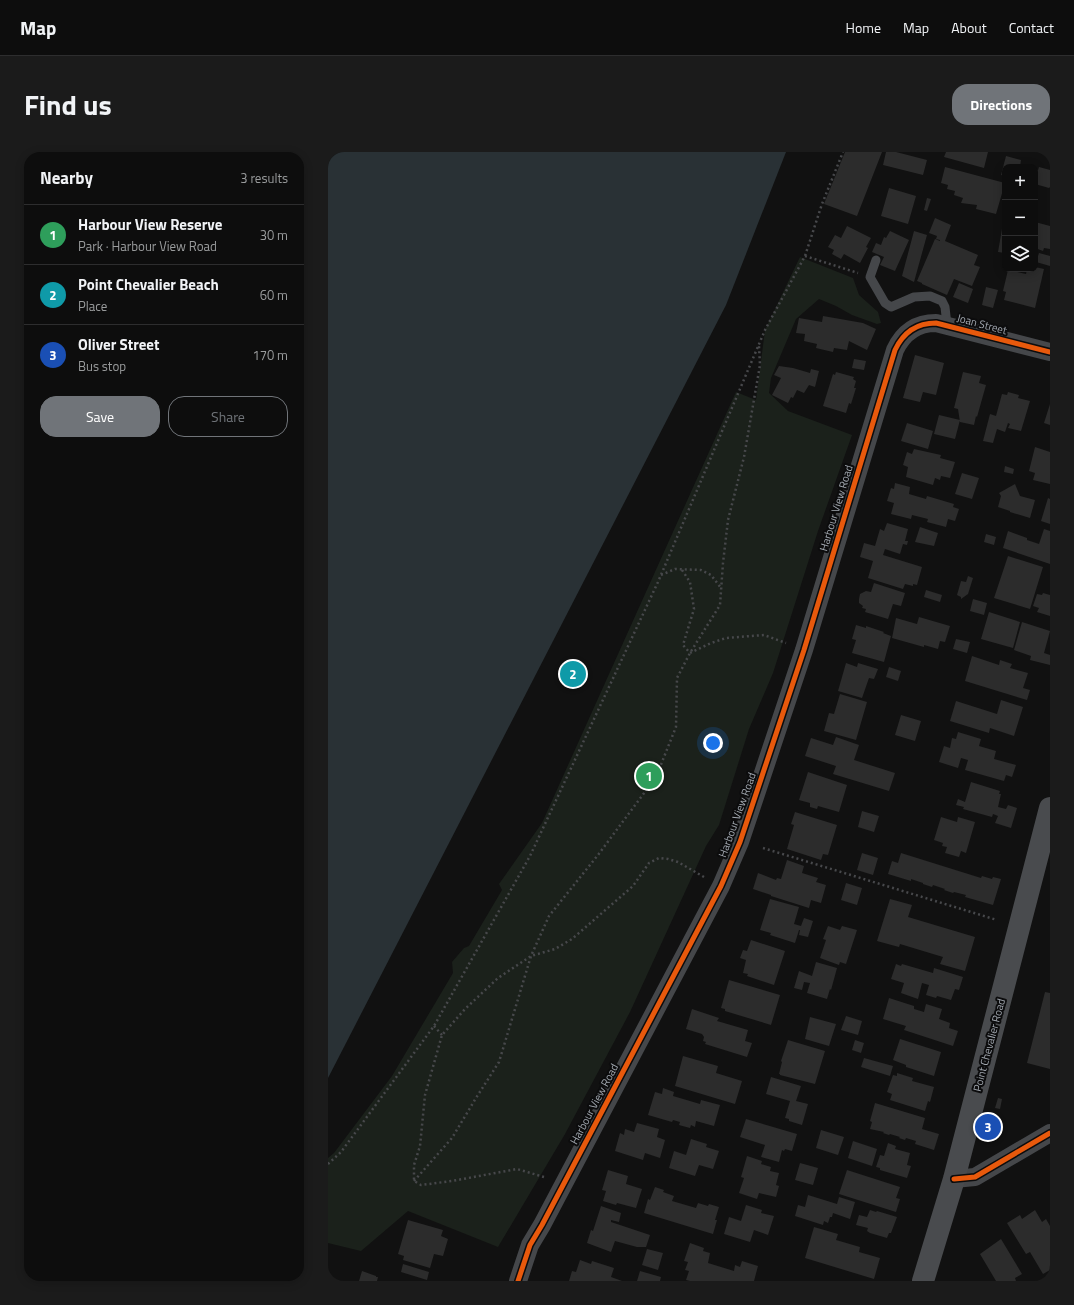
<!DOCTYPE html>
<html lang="en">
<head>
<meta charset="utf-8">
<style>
	:root { --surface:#0d0d0d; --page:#1b1b1b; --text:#f1f3f6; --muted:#9a9c9d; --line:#2d2d2e; --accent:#707479 }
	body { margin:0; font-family:"Titillium Web",sans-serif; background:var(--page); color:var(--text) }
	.controls { position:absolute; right:12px; top:12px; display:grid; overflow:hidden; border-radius:8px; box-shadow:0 2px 10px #0003 }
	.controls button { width:36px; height:36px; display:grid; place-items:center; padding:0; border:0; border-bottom:1px solid var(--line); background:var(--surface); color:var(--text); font:20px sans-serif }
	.you { position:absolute; left:385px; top:591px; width:14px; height:14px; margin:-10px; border:3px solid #fff; border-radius:50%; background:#1a73e8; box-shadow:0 0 0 6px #1a73e833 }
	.badge { display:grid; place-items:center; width:26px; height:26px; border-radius:50%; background:var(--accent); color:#fff; font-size:13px; font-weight:700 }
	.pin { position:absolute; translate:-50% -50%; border:2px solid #fff; box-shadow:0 1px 4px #0006 }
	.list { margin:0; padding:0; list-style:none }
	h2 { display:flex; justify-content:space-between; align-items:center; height:52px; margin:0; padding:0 16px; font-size:17px }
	h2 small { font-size:13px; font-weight:400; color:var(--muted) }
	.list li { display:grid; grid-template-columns:26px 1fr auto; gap:12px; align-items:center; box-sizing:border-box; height:60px; padding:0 16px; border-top:1px solid var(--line) }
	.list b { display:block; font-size:15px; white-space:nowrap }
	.list p { margin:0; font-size:13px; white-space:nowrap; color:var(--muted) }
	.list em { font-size:13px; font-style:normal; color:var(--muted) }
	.actions { display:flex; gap:8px; padding:12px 16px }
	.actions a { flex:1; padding:9px 0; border:1px solid var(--accent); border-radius:16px; text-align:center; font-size:14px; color:var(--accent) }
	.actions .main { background:var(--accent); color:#fff }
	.icon { flex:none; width:22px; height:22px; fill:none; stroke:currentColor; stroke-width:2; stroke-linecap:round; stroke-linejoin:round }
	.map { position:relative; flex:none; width:722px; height:1129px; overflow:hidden; border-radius:16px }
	header { display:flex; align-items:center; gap:24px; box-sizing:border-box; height:56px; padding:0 20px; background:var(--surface); border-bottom:1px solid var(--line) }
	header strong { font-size:19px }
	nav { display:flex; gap:22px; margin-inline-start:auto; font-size:14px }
	.intro { display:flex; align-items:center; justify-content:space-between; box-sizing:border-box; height:96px; padding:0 24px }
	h1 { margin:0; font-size:28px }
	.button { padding:10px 18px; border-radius:16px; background:var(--accent); color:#fff; font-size:14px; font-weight:700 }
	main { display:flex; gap:24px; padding:0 24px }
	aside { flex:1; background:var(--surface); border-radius:16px; box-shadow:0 2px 10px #0003 }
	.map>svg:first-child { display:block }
	.green { fill:#1b211b }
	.water { fill:#293135 }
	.building { fill:#2c2c2c }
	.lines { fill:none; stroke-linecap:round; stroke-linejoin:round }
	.path { stroke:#47484b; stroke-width:2.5; stroke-dasharray:2 3; stroke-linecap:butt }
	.service { stroke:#45474a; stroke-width:9 }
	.minor { stroke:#45474a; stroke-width:18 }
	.secondary { stroke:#494b4e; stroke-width:22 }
	.cycleway-casing { stroke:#0c0c0d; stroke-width:8 }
	.cycleway { stroke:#e8590c; stroke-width:5 }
	.labels { text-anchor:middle; stroke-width:4; stroke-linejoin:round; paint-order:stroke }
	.street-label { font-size:11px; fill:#a3a9b1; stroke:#0c0c0d }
</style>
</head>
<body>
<header>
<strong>Map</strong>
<nav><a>Home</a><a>Map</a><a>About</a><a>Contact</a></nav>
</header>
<div class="intro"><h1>Find us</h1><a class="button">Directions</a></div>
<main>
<aside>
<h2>Nearby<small>3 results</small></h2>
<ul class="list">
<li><span class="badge" style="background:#2e9e5b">1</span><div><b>Harbour View Reserve</b><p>Park · Harbour View Road</p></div><em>30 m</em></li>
<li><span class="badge" style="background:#0f9aa8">2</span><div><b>Point Chevalier Beach</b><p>Place</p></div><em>60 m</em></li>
<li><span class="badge" style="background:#1a4fb4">3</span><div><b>Oliver Street</b><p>Bus stop</p></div><em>170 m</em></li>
</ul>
<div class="actions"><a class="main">Save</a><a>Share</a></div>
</aside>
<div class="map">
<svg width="722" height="1129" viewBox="0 0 722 1129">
	<rect width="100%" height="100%" fill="#111"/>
	<path class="green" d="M472 105 525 126 531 143 550 160 553 171 549 172 524 163 508 154 491 147 468 167 443 226 441 241 460 259 524 283 490 379 445 521 421 577 391 673 378 694 302 860 237 982 170 1095 80 1059 33 1099 0 1091V1006L6 1001 64 924 125 821 124 810 136 796 141 794 174 738 171 732 214 671 408 240 428 248 437 178Z"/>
	<path class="water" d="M0 0H458L398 153 0 926Z"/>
	<path class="building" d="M517 0H554L529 64 496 52Z
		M558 0H568L599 8 595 23 555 13Z
		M618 0H660L656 16 616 5Z
		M678 4 693 8 692 15H677V24L673 23Z
		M617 15 677 31 668 62 648 57 649 53 633 51 635 46 626 43 627 39 619 37 620 33 613 31Z
		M711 15 722 18V35L721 36 707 32V17L710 18Z
		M561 36 588 44 580 72 553 64Z
		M599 46 603 47 599 59 596 58Z
		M607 66 623 73 617 89 650 103 646 113 652 115 644 134 626 127 619 143 594 132V131L589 129 607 87 612 89V88L608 87 609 84 601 81Z
		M707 70 722 74V97L716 96 715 99 707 96Z
		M675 71H677V101L670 100Z
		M519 74 543 86 538 95 540 96 532 111 516 102 513 107 504 102 506 98 500 95 507 83 513 86Z
		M562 79 581 88 567 119 552 113 556 105 544 100 548 91 553 93 556 85 558 86Z
		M586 79 599 83 586 130 574 124Z
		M711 101 722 104V114L708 110Z
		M707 115 716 117 707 156 676 148 678 140 675 139 680 118 698 122 699 117H707Z
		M631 131 645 137 640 151 625 145Z
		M658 135 670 138 665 156 654 153Z
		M495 164 535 171 548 177 539 198 521 189 519 198 506 196 505 200 488 196 489 192 476 189 477 182 468 181 471 166 494 170Z
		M587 203 616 211 608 243 595 240 592 250 575 246Z
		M526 207 538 209 536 218 524 216Z
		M451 214 465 216 482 221 483 217 491 219 487 235 481 233 476 241 469 238 465 246 463 245 460 251 444 243 453 226 446 223Z
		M508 220 526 225 525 227 528 229 526 236H528L523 252 521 251 518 261 495 254 505 222 507 223Z
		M635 220 653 224 651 231 658 233 649 265 648 264 646 273 632 270 630 257 626 256Z
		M680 240 691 243 690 246 702 249 693 279 680 276 682 272 680 271 677 280 669 277 665 291 655 289 662 262 668 264 674 242 679 243Z
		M722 252V273L716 271Z
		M611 263 632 268 627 287 606 282Z
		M579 271 605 279 600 297 573 289Z
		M707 295 722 300V332L705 328 707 321 701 319Z
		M586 297 613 303 612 306 627 310 622 326 613 324 612 328 607 326 605 333 578 325 580 315 575 313 579 300 584 302Z
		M677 314 686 317 685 322 676 320Z
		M634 321 651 326 644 347 627 342Z
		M567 331 582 335 581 342 598 347 599 344 626 352 625 355 631 357 627 369 620 367 618 375 599 370 600 367 584 363 583 367 563 362 566 351 559 349 563 336 566 337Z
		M687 332 692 344 707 348 702 366 682 360V359L670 355 673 344 671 341Z
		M720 346 722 347V372L713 369Z
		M559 371 580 377 577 389H580L579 393 575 392 572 402 557 397 555 403 594 415 589 433 585 432V434L577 432 575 437 540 426 545 409 532 405 536 391 547 394 552 377 556 379Z
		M592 375 610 381 606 394 587 390Z
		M716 377 722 379V412L675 396 680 379 699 386V388L711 392Z
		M658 382 668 385 666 393 656 390Z
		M680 404 715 415 702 457 666 446Z
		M640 424 645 426 640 442 633 447V445L629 443 633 429 638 430Z
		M546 431 577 441 573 454 565 452 560 467 537 460 538 457 534 456 535 454 531 451V447L532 442 538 439 543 440Z
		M598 438 614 443 612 450 596 445Z
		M715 441 722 443V464L709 460 711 456 705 454 709 442 714 443Z
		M645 447 659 451 656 463 642 459Z
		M661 460 692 470 685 496 653 487Z
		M591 465 622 474 617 490 612 489 610 497 596 493V495L564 486 568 466 589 472Z
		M694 470 722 479 716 501 722 503V513L702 508 703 504 686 498Z
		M528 473 538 476V474L556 480 555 481 563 484 556 510 524 501 528 488 524 487Z
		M628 487 642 490 639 501 625 497Z
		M644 504 671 513 672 508 684 512 682 516 700 521 695 536 702 538 699 548 637 529Z
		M518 511 529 515 530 511 550 517 546 527 541 526 534 546 510 539Z
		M561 515 573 519 570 529 558 525Z
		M512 542 539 550 528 588 496 579 501 561 506 562Z
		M673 548 695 555 686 584 662 576 661 581 622 569 628 549 669 562Z
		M573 563 593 569 587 589 567 583Z
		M630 580 653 587 651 594 668 599 666 607 688 613 684 625 678 623 676 629 637 618 640 608 633 606 630 616 611 610 616 594 622 596 624 586 628 587Z
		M508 585 531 593 526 608 567 621 561 639 505 622 508 614 477 604 483 586 505 593Z
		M480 620 519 633 511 660 490 654 489 657 482 655V651L471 648Z
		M643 630 672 639 671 642H673L670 655 678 657 680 653 689 656 683 676 667 671 670 664 665 662 664 665 635 657 636 655 628 653 630 647 637 650Z
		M534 659 551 664 546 680 530 675Z
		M467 660 509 673 500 703 495 702 493 708 459 697 466 673 463 672Z
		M613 665 629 670 630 665 647 670 638 701 633 699 631 705 617 701 619 695 614 694 615 691 606 688Z
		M534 701 550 706 545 723 529 718Z
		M573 701 653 726 654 724 664 727 665 725 673 727 665 753 637 745 638 743 626 740 625 741 616 738 617 737 605 733 604 735 595 732V731L583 727V729L560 722 564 709 570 711Z
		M459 708 476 714 474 721 490 726 488 730 498 733 493 751 483 748 481 756 443 744V743L425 737 430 721 448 728 449 726 453 727Z
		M518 731 534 736 529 753 513 748Z
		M442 747 471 755 466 772 473 774 476 766 485 769 480 785 471 783 472 778H471L467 791 442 783 443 781 432 778Z
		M562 747 584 753 580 765 647 785 637 819 612 812 615 805 572 792 571 795 549 789Z
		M500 774 512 778 514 774 529 778 518 812 512 810 511 813 492 806 498 788 495 787Z
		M423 788 457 799 446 833 419 824 420 822 415 821 418 808 412 806 415 798 419 799Z
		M488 810 509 816 503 838 502 837 499 847 479 841 482 831 476 830 474 838 466 836 471 819 484 824Z
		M568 812 573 814 574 812 605 821 606 816 635 825 631 838 627 837 623 848 609 844 608 846 598 843 601 833 594 831 590 847 573 841 576 831 563 827Z
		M401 828 452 843 443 873 397 859V857L393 856Z
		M717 840 722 841V917L699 911Z
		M561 846 586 854V857L596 860 598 852 614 857 611 867 622 871 621 876 630 879 625 894 576 878 578 874 555 867Z
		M364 857 391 866 389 869 420 878 417 889 424 891 419 905 377 892 378 890 375 889 376 885 374 882 358 877Z
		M518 864 534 869 530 883 513 878Z
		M482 865 508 872 501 894 477 887Z
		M572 887 613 900 606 924 578 915V913L565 908Z
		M460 888 497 899 487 932 452 923V922H451L454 910 453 909Z
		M527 888 536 891 533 901 524 898Z
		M355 904 390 914 388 921 414 929 407 952 347 934Z
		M536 906 565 914 562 924 533 915Z
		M569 921 585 926 584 929 606 935 602 950 600 949 597 959 562 948 564 942 559 940 565 923 569 924Z
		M443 925 473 934 468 949 480 952 474 973 461 969V967L457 966 462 949 438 942Z
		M335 936 346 940 345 944 372 952 373 948 392 953 386 974 368 969 367 975 363 973 362 976 351 973 352 970 345 968 344 970 320 963 327 940 334 942Z
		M670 946 674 947 672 957 667 956Z
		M547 951 597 966 594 977 611 982 606 998 587 992 588 989 578 986 577 988 571 986 572 985 562 982 561 983 555 981 556 980 542 977 544 970 542 969Z
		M418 967 469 982 464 999 457 997 456 999 454 998 451 1010 433 1005 437 993 412 985Z
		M309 971 331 977 329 985 337 988 332 1006 317 1001 315 1008 287 999 292 981 296 983 297 977 306 980Z
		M493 978 516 985 510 1003 488 996Z
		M363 987 379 992 378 995 391 999 385 1017 371 1013 367 1024 341 1016 346 999 358 1003Z
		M525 989 549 997 544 1014 520 1006Z
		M560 991 568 994 567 997 582 1001 579 1013 583 1014 579 1026 552 1018V1016L548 1015 552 1003 556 1004Z
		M419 1004 434 1009 433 1012 443 1015 442 1019 451 1021 448 1033 451 1034 448 1045 431 1041 429 1047 411 1041 416 1026 413 1025Z
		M472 1011 490 1016 485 1033 467 1028Z
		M280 1018 300 1024 298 1032 314 1037 308 1056 289 1051 288 1053 275 1049 278 1039 274 1038Z
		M519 1018 572 1035 568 1046 572 1047 568 1060 511 1042Z
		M327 1035 336 1038 335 1040 346 1044 344 1049 368 1056 370 1051 380 1054 381 1052 391 1055 387 1068H389L385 1082 316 1061 320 1047 322 1048Z
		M480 1043 509 1052 511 1045 527 1050 522 1067 505 1061 504 1065H502L500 1071 496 1069 495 1073 467 1064 470 1053 477 1055Z
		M418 1053 434 1058 433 1061 446 1064 440 1083 426 1078 422 1090 396 1082 401 1065 413 1069Z
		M273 1054 293 1061 291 1070 283 1068V1070L322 1083 318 1095H309L287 1089 283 1100 259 1091 263 1078 265 1079Z
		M542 1058 548 1060 549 1059 569 1065 563 1081H561L559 1086 542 1081 539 1079 540 1076 528 1073 531 1063 539 1065Z
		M707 1058 714 1070 718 1067 722 1074V1118L715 1122 702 1100 698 1102 679 1071 692 1063 694 1067Z
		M80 1068 115 1078 113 1084 120 1087 115 1104 106 1102 102 1116 75 1108 76 1104 70 1102Z
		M486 1075 510 1082 508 1088 532 1095 531 1100 552 1106 546 1127 477 1106Z
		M673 1087 694 1122 687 1126 688 1129H668L652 1102Z
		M362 1091 376 1096 375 1099 382 1101 380 1111 406 1119 407 1113 412 1115 414 1109 430 1114 426 1129H362L358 1128 361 1119 357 1118 360 1110 356 1109Z
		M319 1097 335 1101 330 1118 314 1113Z
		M252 1108 263 1112 264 1109 286 1116 283 1125 294 1129H241L244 1119 248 1120Z
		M75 1112 101 1120 99 1128 73 1120Z
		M34 1119 48 1124V1125H50L49 1129H31Z
		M312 1119 333 1125 332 1129H309Z"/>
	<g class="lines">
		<path class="path" d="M477 104 530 121
			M354 418 362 430 366 457 355 493 362 501 383 491 398 486 436 483 458 491
			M333 423 347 417 373 418 383 423 393 436
			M435 696 669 768
			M106 874 114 883
			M0 1012 13 1000 106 874 202 704 330 430 437 178 477 104 494 52 515 0
			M216 1025 189 1017 124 1029 93 1033 86 1029V1013L92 994 97 943 114 883 137 857 170 826 203 804 227 797 244 787 305 734 321 711 331 706 340 707 350 710 376 725
			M86 1029 124 986 148 946 171 910 203 804 221 764 270 703 328 625 348 575 349 526 362 501 392 453 395 411 400 368 416 305 432 213 431 194"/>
		<path class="service" d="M548 108 542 125 557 151 563 155 586 145 602 144 614 149 617 155 619 173"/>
		<path class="minor" d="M626 1027 647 1025 722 981
			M190 1129 202 1093 214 1073 393 734 412 690 476 498 567 198C575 181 588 171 608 171L722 200"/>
		<path class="secondary" d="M595 1129 626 1027 722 656"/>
		<defs>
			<path id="cycleway" d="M626 1027 647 1025 722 981
				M190 1129 202 1093 214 1073 393 734 412 690 476 498 567 198C575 181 588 171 608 171L722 200"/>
		</defs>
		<use href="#cycleway" class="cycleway-casing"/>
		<use href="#cycleway" class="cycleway"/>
	</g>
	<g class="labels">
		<g class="street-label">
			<text transform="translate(654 172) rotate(15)" y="4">Joan Street</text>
			<text transform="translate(508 356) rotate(-73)" y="4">Harbour View Road</text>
			<text transform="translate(409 663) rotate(-70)" y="4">Harbour View Road</text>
			<text transform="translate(661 893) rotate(-75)" y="4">Point Chevalier Road</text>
			<text transform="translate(266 952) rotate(-62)" y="4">Harbour View Road</text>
		</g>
	</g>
</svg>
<div class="controls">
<button>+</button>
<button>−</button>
<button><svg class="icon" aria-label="layers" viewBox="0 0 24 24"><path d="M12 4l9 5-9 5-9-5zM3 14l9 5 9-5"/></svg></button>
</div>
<div class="you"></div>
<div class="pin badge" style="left:321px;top:624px;background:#2e9e5b">1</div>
<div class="pin badge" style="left:245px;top:522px;background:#0f9aa8">2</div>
<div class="pin badge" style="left:660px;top:975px;background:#1a4fb4">3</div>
</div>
</main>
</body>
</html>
